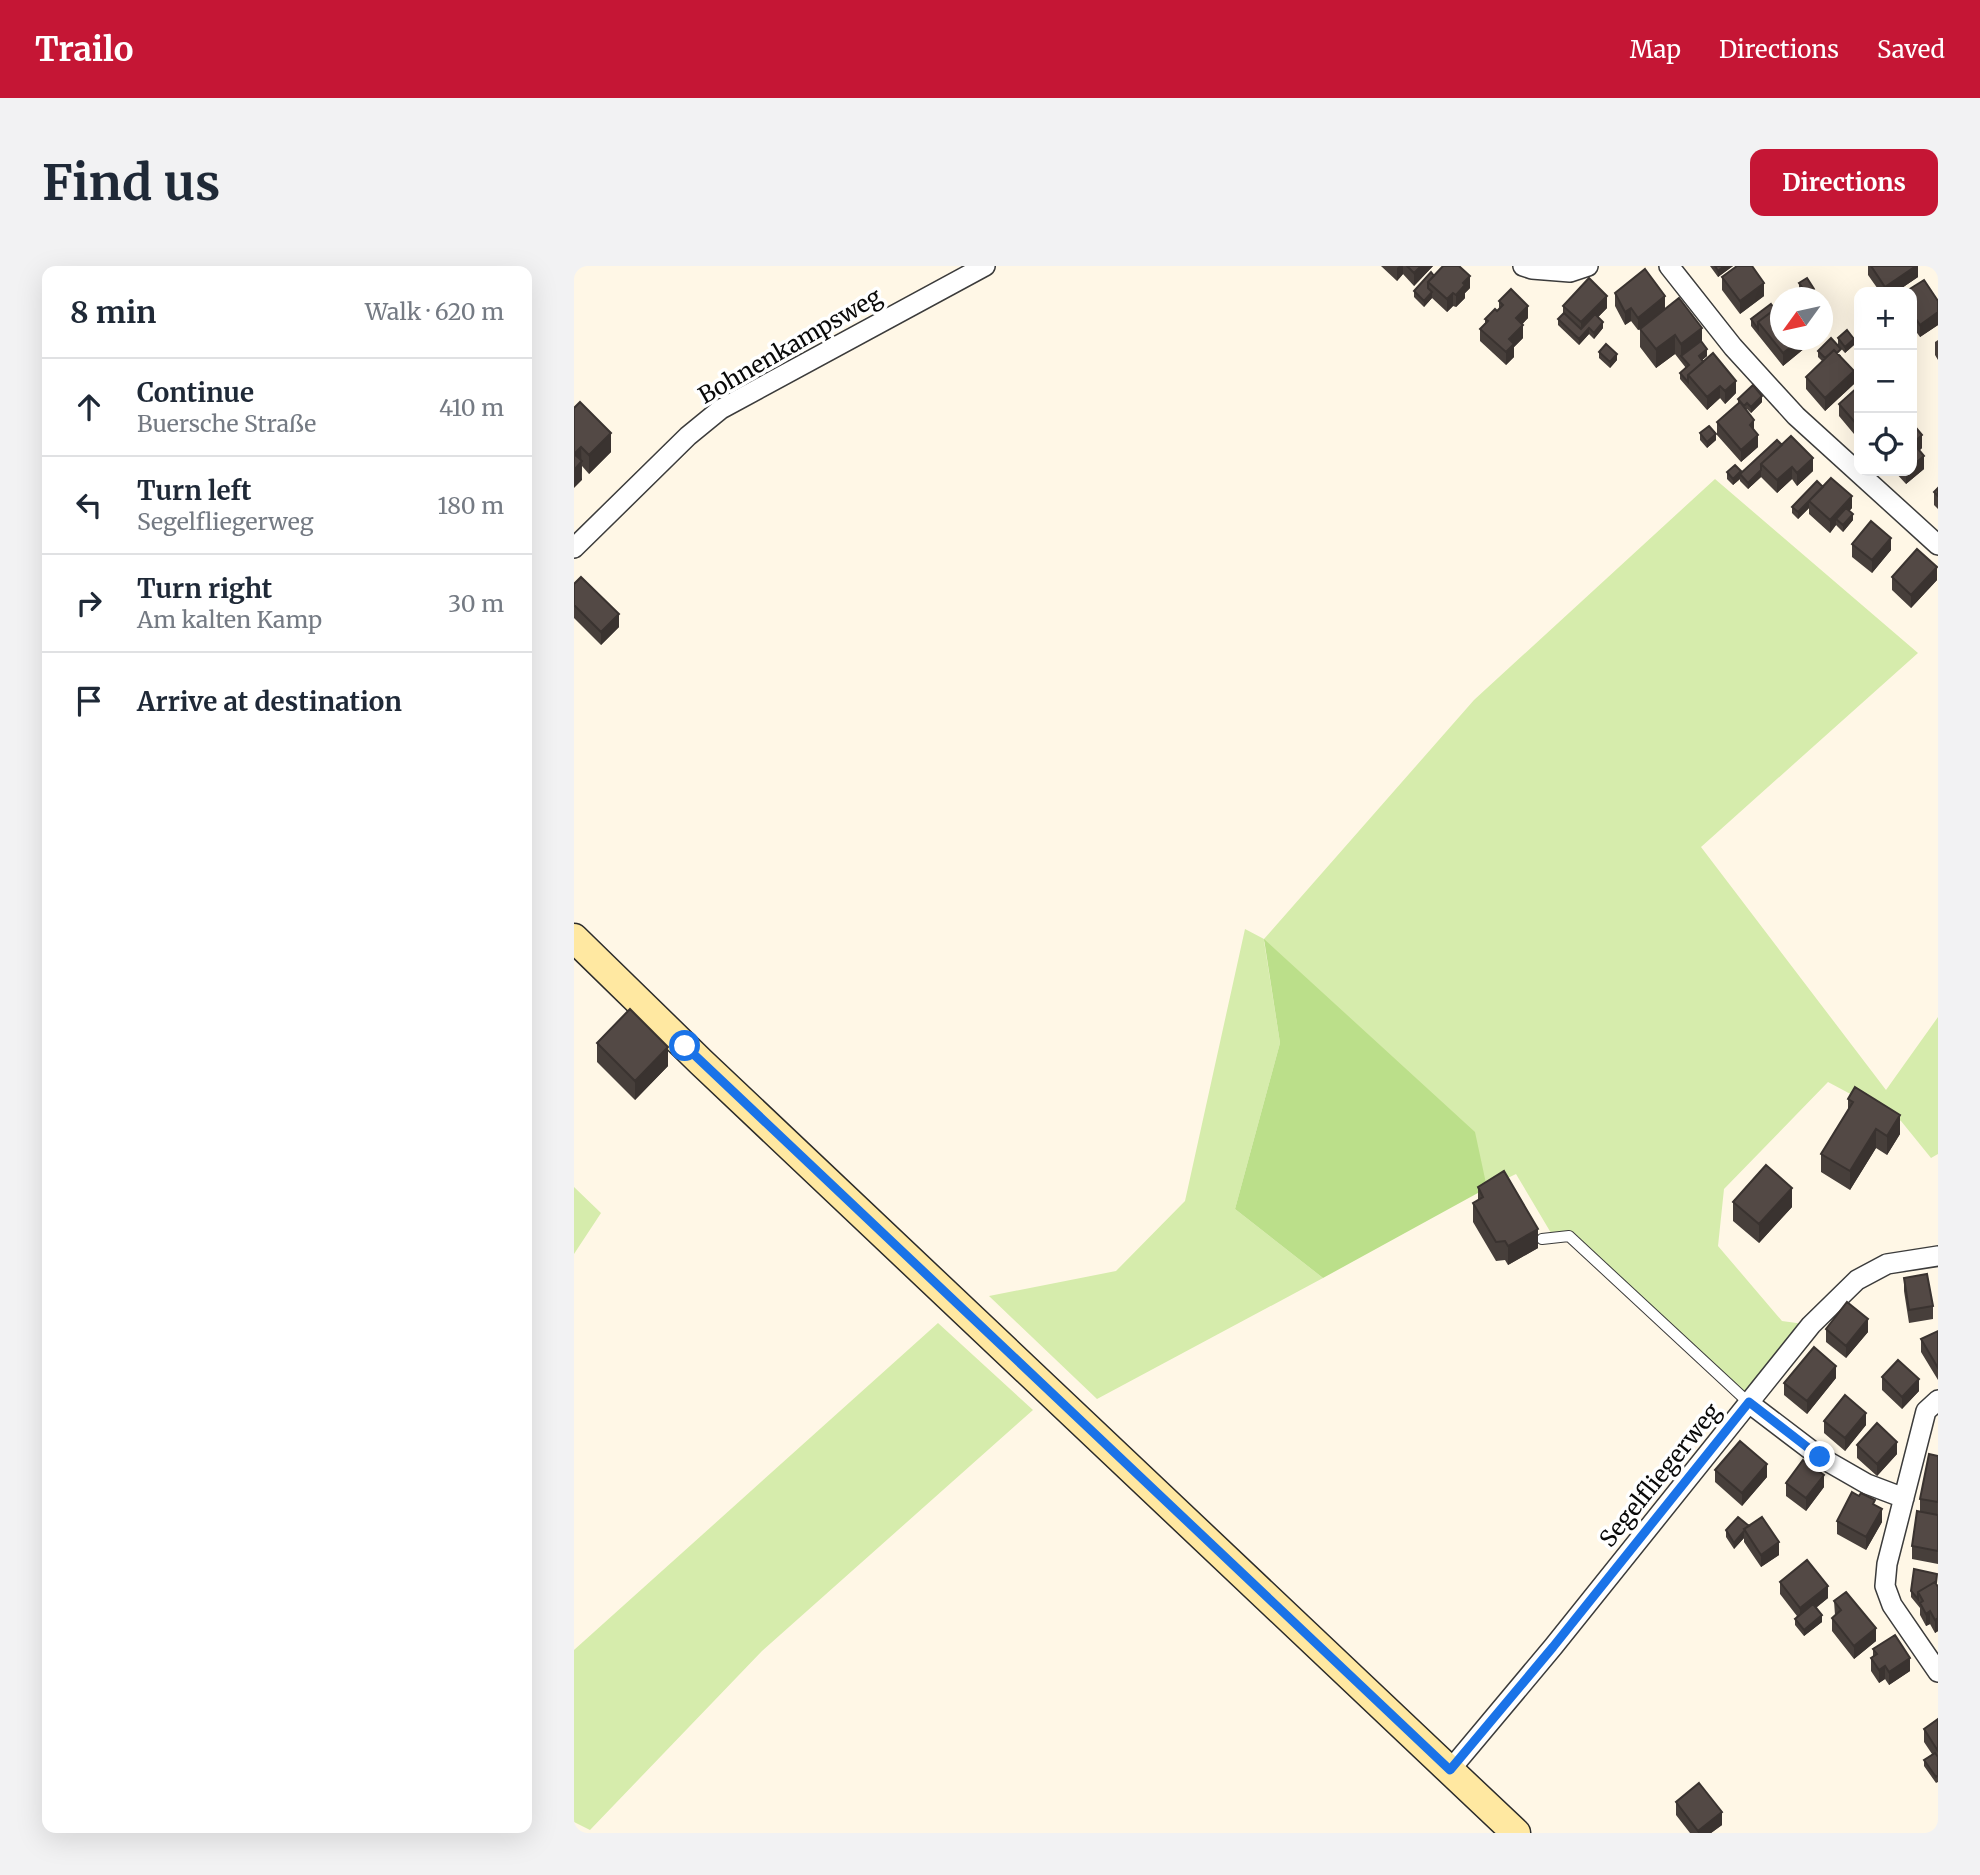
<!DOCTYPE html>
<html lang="en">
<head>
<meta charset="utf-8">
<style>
	:root { --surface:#fff; --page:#f2f2f3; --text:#1f2937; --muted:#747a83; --line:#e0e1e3; --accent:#c51635 }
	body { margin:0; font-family:Merriweather,serif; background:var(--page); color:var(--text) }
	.controls { position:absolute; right:21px; top:21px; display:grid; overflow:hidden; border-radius:14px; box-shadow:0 7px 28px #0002 }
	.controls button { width:63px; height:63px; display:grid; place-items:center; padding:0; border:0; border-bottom:2px solid var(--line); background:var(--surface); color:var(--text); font:35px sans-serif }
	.compass { position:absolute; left:1196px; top:21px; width:63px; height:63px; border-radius:50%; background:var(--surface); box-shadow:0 7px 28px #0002; rotate:237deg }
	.stop { position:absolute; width:21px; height:21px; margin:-16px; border:5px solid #1a73e8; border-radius:50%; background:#fff }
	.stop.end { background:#1a73e8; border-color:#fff; box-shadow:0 2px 7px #0008 }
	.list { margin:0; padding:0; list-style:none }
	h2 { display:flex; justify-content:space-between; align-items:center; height:91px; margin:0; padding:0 28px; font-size:30px }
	h2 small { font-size:23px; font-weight:400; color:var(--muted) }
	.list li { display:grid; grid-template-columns:46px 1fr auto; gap:21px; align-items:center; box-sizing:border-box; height:98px; padding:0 28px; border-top:2px solid var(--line) }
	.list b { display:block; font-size:26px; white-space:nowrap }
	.list p { margin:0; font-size:23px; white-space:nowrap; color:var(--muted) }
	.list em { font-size:23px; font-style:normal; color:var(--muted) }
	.icon { flex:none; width:38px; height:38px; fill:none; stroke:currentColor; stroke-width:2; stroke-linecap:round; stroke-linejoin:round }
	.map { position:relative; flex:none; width:1364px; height:1567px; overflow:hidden; border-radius:14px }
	header { display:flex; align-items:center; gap:42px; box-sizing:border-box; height:98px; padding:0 35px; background:var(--accent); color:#fff }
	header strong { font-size:33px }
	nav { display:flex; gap:38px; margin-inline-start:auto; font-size:24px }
	.intro { display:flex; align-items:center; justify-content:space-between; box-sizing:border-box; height:168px; padding:0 42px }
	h1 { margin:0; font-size:49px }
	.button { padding:18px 32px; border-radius:14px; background:var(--accent); color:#fff; font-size:24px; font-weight:700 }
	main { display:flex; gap:42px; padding:0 42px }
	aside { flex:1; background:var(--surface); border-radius:14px; box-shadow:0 7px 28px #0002 }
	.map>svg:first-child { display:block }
	.green { fill:#d6ecac }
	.forest { fill:#bbdf8a }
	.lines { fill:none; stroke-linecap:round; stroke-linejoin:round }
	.lane-casing { stroke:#3c3c3c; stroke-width:12 }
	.street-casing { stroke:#3c3c3c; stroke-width:22 }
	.secondary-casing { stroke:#2b2b2b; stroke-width:31 }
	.lane { stroke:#fff; stroke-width:10 }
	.street { stroke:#fff; stroke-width:19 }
	.secondary { stroke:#ffe8a1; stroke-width:28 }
	.wall { fill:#473f3b }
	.shaded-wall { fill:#3a3330 }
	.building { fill:#534945; stroke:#3a3330; stroke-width:2 }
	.route { stroke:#1a73e8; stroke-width:9 }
	.labels { text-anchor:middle; stroke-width:7; stroke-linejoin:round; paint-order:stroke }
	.street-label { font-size:23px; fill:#090909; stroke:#fff }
</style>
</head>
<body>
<header>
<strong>Trailo</strong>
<nav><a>Map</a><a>Directions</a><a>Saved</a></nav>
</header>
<div class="intro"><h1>Find us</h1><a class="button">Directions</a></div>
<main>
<aside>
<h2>8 min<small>Walk · 620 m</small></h2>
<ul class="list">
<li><svg class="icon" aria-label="ahead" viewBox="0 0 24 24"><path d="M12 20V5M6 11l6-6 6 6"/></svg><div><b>Continue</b><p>Buersche Straße</p></div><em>410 m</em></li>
<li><svg class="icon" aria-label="left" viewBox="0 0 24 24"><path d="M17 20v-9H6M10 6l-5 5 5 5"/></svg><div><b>Turn left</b><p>Segelfliegerweg</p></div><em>180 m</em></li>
<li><svg class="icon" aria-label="right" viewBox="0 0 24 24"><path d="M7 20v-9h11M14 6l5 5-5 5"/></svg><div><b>Turn right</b><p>Am kalten Kamp</p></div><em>30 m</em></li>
<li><svg class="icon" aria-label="arrive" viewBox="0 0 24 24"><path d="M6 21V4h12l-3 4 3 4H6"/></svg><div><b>Arrive at destination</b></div></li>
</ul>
</aside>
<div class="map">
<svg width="1364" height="1567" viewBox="0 0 1364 1567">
	<rect width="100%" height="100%" fill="#fff7e6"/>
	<path class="green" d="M1141 213 1344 387 1127 581 1312 824 1364 751V888L1357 892 1327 855 1254 816 1150 923 1144 980 1208 1055 1237 1059 1175 1137 995 970 980 972 942 908 913 922 690 675 706 777 661 943 749 1012 523 1133 415 1030 542 1005 611 935 671 663 690 673 900 434Z
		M0 921 27 947 0 988Z
		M364 1057 459 1144 188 1385 16 1564 0 1556V1384Z"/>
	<path class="forest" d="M690 673 901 866 913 922 749 1012 661 943 706 777Z"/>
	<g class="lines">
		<defs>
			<path id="lane" d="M968 973 995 970 1175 1137"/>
			<path id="street" d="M949 0 958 3 996 6 1014 0
				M1095 0 1159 81 1222 150 1364 279
				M0 282 114 170 147 143 411 0
				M1364 1134 1352 1145 1313 1298 1311 1320 1318 1339 1364 1406
				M1175 1137 1246 1191 1293 1218 1330 1232
				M876 1504 979 1381 1237 1059 1283 1014 1313 998 1364 990"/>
			<path id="secondary" d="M0 672 127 796 942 1567"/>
		</defs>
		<use href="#lane" class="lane-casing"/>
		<use href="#street" class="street-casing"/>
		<use href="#secondary" class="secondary-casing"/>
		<use href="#lane" class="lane"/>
		<use href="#street" class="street"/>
		<use href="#secondary" class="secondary"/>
	</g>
	<path class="wall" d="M807 0H859L840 20 829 8 823 15Z
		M1136 0H1159L1144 11Z
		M1163 0H1179L1178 1 1190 30 1166 48 1148 24V11Z
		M1294 0H1344V11L1322 26H1306L1294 9Z
		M860 10 896 22 891 27V32L882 41 879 40 873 46 858 32 850 41 840 31V25Z
		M1225 17 1240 29 1237 32H1231L1225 24Z
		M1338 26 1364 35V59L1346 71 1338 60Z
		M1041 27 1091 43 1128 76 1133 90 1128 94 1162 127 1151 138 1146 132 1133 144 1106 113V107L1112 102 1101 88 1082 102 1066 81V63L1064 64 1057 55 1051 59 1041 40Z
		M925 35 954 52 948 58 949 72 940 81V91L932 99 906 75V63L911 57V53L925 43Z
		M1197 38 1207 74H1237V77L1209 100 1177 60V53Z
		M989 40 1033 42 1024 51 1029 62 1020 73 1015 68 1005 79 984 59V53L989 48Z
		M1264 72 1280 79 1271 87 1264 79Z
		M1364 74V94L1361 89V76Z
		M1244 85 1267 89 1266 91 1280 118 1251 145 1232 123V111L1248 95 1244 91Z
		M1025 86 1043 94 1036 102 1025 92Z
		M1285 120V174L1265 150V138Z
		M1164 133 1188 136 1177 147 1173 143 1172 144 1180 164 1184 181 1167 196 1143 169V156L1164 138Z
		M0 142 37 186 15 208 8 200V214Z
		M1338 157 1348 182 1345 185 1350 203 1332 218 1320 205H1338Z
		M1126 167 1142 174 1133 182 1126 174Z
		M1208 179 1239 205 1223 220 1218 213 1203 227 1187 211 1174 223 1166 215V213L1159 219 1153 213V206L1167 207Z
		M1249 221 1278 242 1275 245 1279 254 1269 266 1262 259 1256 267 1235 248V242L1224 253 1218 247V241Z
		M1364 222V243L1360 239V226Z
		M1278 278 1317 284 1298 307 1278 291Z
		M1318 311 1363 314 1337 342 1318 324Z
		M0 318 45 361 27 379 0 352Z
		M23 777 94 800 61 834 23 796Z
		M1274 833 1326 868 1313 889 1302 882 1276 924 1247 906V888L1274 844Z
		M904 921 964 982 934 999 931 994 922 995 899 956V937L904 934Z
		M1159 936 1218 941 1185 977 1159 955Z
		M1330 1012 1359 1040V1053L1335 1057 1330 1025Z
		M1252 1063 1294 1066 1272 1092 1252 1076Z
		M1364 1065V1114L1347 1086V1073Z
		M1308 1111 1345 1125 1328 1143 1308 1124Z
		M1262 1112 1233 1148 1210 1129V1117Z
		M1250 1155 1292 1159 1271 1185 1250 1167Z
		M1283 1179 1323 1188 1303 1210 1283 1192Z
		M1364 1190V1298L1338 1293V1280L1346 1246V1233Z
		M1141 1204 1193 1211 1168 1240 1141 1216Z
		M1212 1217 1250 1221 1232 1245 1212 1230Z
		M1285 1230 1301 1239 1308 1256 1292 1284 1263 1268V1255Z
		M1164 1251 1205 1289 1187 1301 1170 1276V1272L1160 1283 1152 1271V1264Z
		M1206 1316 1254 1332 1242 1342 1248 1356 1230 1370 1221 1359V1353L1223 1350 1206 1328Z
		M1362 1318 1364 1321V1365L1361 1367 1356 1358 1352 1360 1346 1349V1342L1337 1331V1325Z
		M1260 1335 1302 1375 1280 1393 1258 1365V1352L1261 1349Z
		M1299 1383 1336 1405 1315 1419 1311 1413 1305 1417 1297 1405V1392L1299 1390Z
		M1364 1453V1516L1362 1517 1350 1500V1494L1358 1488 1350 1476V1463Z
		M1102 1536 1148 1559 1137 1567H1116L1102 1549Z"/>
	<path class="shaded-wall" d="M825 0H829V8L823 15V2Z
		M847 0H859L840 20V7Z
		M1150 0H1159L1144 11V5Z
		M1342 0H1344V11L1322 26H1311V21Z
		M896 10V22L891 27V32L882 41V29L889 17Z
		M1190 17V30L1166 48V35Z
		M1240 23V29L1237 32H1233V28Z
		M858 26V32L850 41V35Z
		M879 27V40L873 46V33Z
		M1033 30V42L1007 69V56Z
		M1091 30V43L1064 64V52Z
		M954 40V52L942 65V52Z
		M1057 42V55L1051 59V46Z
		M1364 46V59L1346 71V59Z
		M1029 56V62L1020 73V67Z
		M949 59V72L940 81V91L932 99V86L935 73Z
		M1015 62V68L1005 79V73Z
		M1128 62V81L1107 90V78Z
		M1101 69V88L1082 102V83Z
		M1280 73V79L1271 87V81Z
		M1226 74H1237V77L1209 100V87Z
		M1133 83V90L1125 97V90Z
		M1043 88V94L1036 102V96Z
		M1280 105V118L1251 145V132Z
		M1162 115V127L1151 138V125Z
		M1146 120V132L1133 144V131Z
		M1188 130V136L1177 147V141Z
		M1180 154V167L1176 159Z
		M37 167V186L15 208V189Z
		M1142 168V174L1133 182V176Z
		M1184 169V181L1167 196V184Z
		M1348 169V182L1339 190V177Z
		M7 181 8 214 0 222V188Z
		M1350 190V203L1332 218V206L1338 205V200Z
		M1239 192V205L1223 220V207Z
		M1218 201V213L1203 227V214Z
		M1187 204V211L1174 223V217Z
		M1167 205 1166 213 1159 219V213Z
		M1278 230V242L1265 256 1262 253V259L1256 267V254Z
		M1235 236V242L1224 253V246Z
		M1279 248V254L1269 266V259Z
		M1317 272V284L1298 307V294Z
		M1363 301V314L1337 342V329Z
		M45 348V361L27 379V366Z
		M94 781V800L61 834V815Z
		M1326 849V868L1313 889V870Z
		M1302 863V882L1276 924V905Z
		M1218 922V941L1185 977V958Z
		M964 963V982L934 999V980Z
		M1294 1053V1066L1272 1092V1080Z
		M1262 1100V1112L1233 1148V1135Z
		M1345 1113V1125L1328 1143V1131Z
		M1292 1147V1159L1271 1185V1172Z
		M1323 1176V1188L1303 1210V1198Z
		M1193 1198V1211L1168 1240V1227Z
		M1250 1209V1221L1232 1245V1232Z
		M1308 1243V1256L1292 1284V1271Z
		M1170 1265V1272L1160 1283V1277Z
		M1205 1276V1289L1187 1301V1289Z
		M1254 1320V1332L1226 1354V1342Z
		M1356 1345V1358L1352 1360V1348Z
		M1248 1349V1356L1230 1370V1364Z
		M1364 1352V1365L1361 1367V1354Z
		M1302 1362V1375L1280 1393V1380Z
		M1336 1392V1405L1315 1419V1406Z
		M1311 1400V1413L1305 1417V1404Z
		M1148 1546V1559L1137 1567H1124V1565Z"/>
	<path class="building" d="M833 0H847L840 7Z
		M869 0H885L896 10 889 17 891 19 882 29 879 27 873 33 854 16Z
		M1141 0H1150L1144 5Z
		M1163 0H1178L1190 17 1166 35 1148 11Z
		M1297 0H1342L1311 21Z
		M1071 3 1091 30 1064 52 1057 42 1051 46 1041 27Z
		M857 6 860 10 854 16V22L858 26 850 35 840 25Z
		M1015 12 1033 30 1007 56 989 40Z
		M1233 12 1240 23 1233 28 1225 17Z
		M1350 14 1364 35V46L1346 59 1338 47V26H1331Z
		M937 23 954 40 942 52 949 59 935 73 940 78 932 86 906 63 914 55 911 53 921 43 923 45 929 39 925 35Z
		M1105 32 1128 62 1107 78 1101 69 1082 83 1066 63Z
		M1197 38 1201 43 1184 56V63L1177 53Z
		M1204 41 1207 44V74H1226L1209 87 1184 56Z
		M990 47 1007 63 1021 48 1029 56 1020 67 1015 62 1005 73 984 53Z
		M1273 64 1280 73 1271 81 1264 72Z
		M1257 72 1267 83 1263 87 1260 84 1251 92 1244 85Z
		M1127 75 1133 83 1125 90 1129 96 1114 109V116L1106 107 1115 99 1107 90Z
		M1032 78 1043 88 1036 96 1025 86Z
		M1260 84 1280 105 1251 132 1232 111Z
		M1139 87 1162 115 1151 125 1146 120 1133 131 1114 109Z
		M1179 119 1188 130 1177 141 1173 137 1170 140 1164 133Z
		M1285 120V161L1265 138Z
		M6 136 37 167 15 189 7 181 0 188 8 195 0 204V142Z
		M1166 136 1180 154 1176 159 1184 169 1167 184 1143 156Z
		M1338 157 1348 169 1339 177 1350 190 1338 200Z
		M1135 160 1142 168 1133 176 1126 167Z
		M1217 170 1239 192 1223 207 1218 201 1203 214 1187 198Z
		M1203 174 1208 179 1187 198V204L1174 217 1166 208Z
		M1161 199 1167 205 1159 213 1153 206Z
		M1257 212 1278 230 1256 254 1235 235Z
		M1243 215 1249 221 1224 246 1218 241Z
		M1364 222V230L1360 226Z
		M1272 242 1279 248 1269 259 1262 253Z
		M1297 255 1317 272 1298 294 1278 278Z
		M1343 283 1363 301 1337 329 1318 311Z
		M7 311 45 348 27 366 0 339V318Z
		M56 743 94 781 61 815 23 777Z
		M1281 821 1326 849 1313 870 1302 863 1276 905 1247 888 1279 836 1274 833Z
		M1192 899 1218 922 1185 958 1159 936Z
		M930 905 964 963 934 980 931 975 922 976 899 937 909 931 904 921Z
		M1353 1008 1359 1040 1335 1044 1330 1012Z
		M1273 1036 1294 1053 1272 1080 1252 1063Z
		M1364 1065V1102L1347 1073Z
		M1240 1081 1262 1100 1233 1135 1210 1117Z
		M1324 1094 1345 1113 1328 1131 1308 1111Z
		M1271 1129 1292 1147 1271 1172 1250 1155Z
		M1303 1157 1323 1176 1303 1198 1283 1179Z
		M1166 1175 1193 1198 1168 1227 1141 1204Z
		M1355 1188 1364 1190V1236L1346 1233Z
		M1229 1194 1250 1209 1232 1232 1212 1217Z
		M1278 1226 1285 1230 1287 1227 1301 1234 1299 1238 1308 1243 1292 1271 1263 1255Z
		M1343 1245 1364 1249V1285L1338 1280Z
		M1164 1251 1175 1260 1170 1263 1171 1264 1160 1277 1152 1264Z
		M1188 1251 1205 1276 1187 1289 1170 1263Z
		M1233 1294 1254 1320 1226 1342 1206 1316Z
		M1340 1303 1363 1308 1362 1317 1361 1316 1344 1326V1333L1337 1325Z
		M1361 1316 1364 1321V1352L1361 1354 1356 1345 1352 1348 1346 1337 1349 1335 1344 1326Z
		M1272 1326 1302 1362 1280 1380 1258 1352 1267 1344 1260 1335Z
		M1239 1338 1248 1349 1230 1364 1221 1353Z
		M1321 1369 1336 1392 1315 1406 1311 1400 1305 1404 1297 1392 1303 1388 1299 1383Z
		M1364 1453V1485L1350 1463Z
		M1361 1487 1364 1491V1509L1362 1511 1350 1494Z
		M1125 1517 1148 1546 1124 1565 1102 1536Z"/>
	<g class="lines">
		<path class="route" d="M111 780 876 1504 979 1381 1175 1136 1246 1191"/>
	</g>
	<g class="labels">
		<g class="street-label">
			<text transform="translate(216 80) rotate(-30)" y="8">Bohnenkampsweg</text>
			<text transform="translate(1086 1209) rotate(-51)" y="8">Segelfliegerweg</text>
		</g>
	</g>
</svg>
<div class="controls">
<button>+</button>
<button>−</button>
<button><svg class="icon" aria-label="locate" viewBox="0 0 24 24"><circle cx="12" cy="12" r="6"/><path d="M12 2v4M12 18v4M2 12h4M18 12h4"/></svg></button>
</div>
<svg class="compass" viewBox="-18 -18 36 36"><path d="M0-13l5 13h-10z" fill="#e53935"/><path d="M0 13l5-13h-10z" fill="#747a83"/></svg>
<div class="stop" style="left:111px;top:780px"></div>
<div class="stop end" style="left:1246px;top:1191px"></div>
</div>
</main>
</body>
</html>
